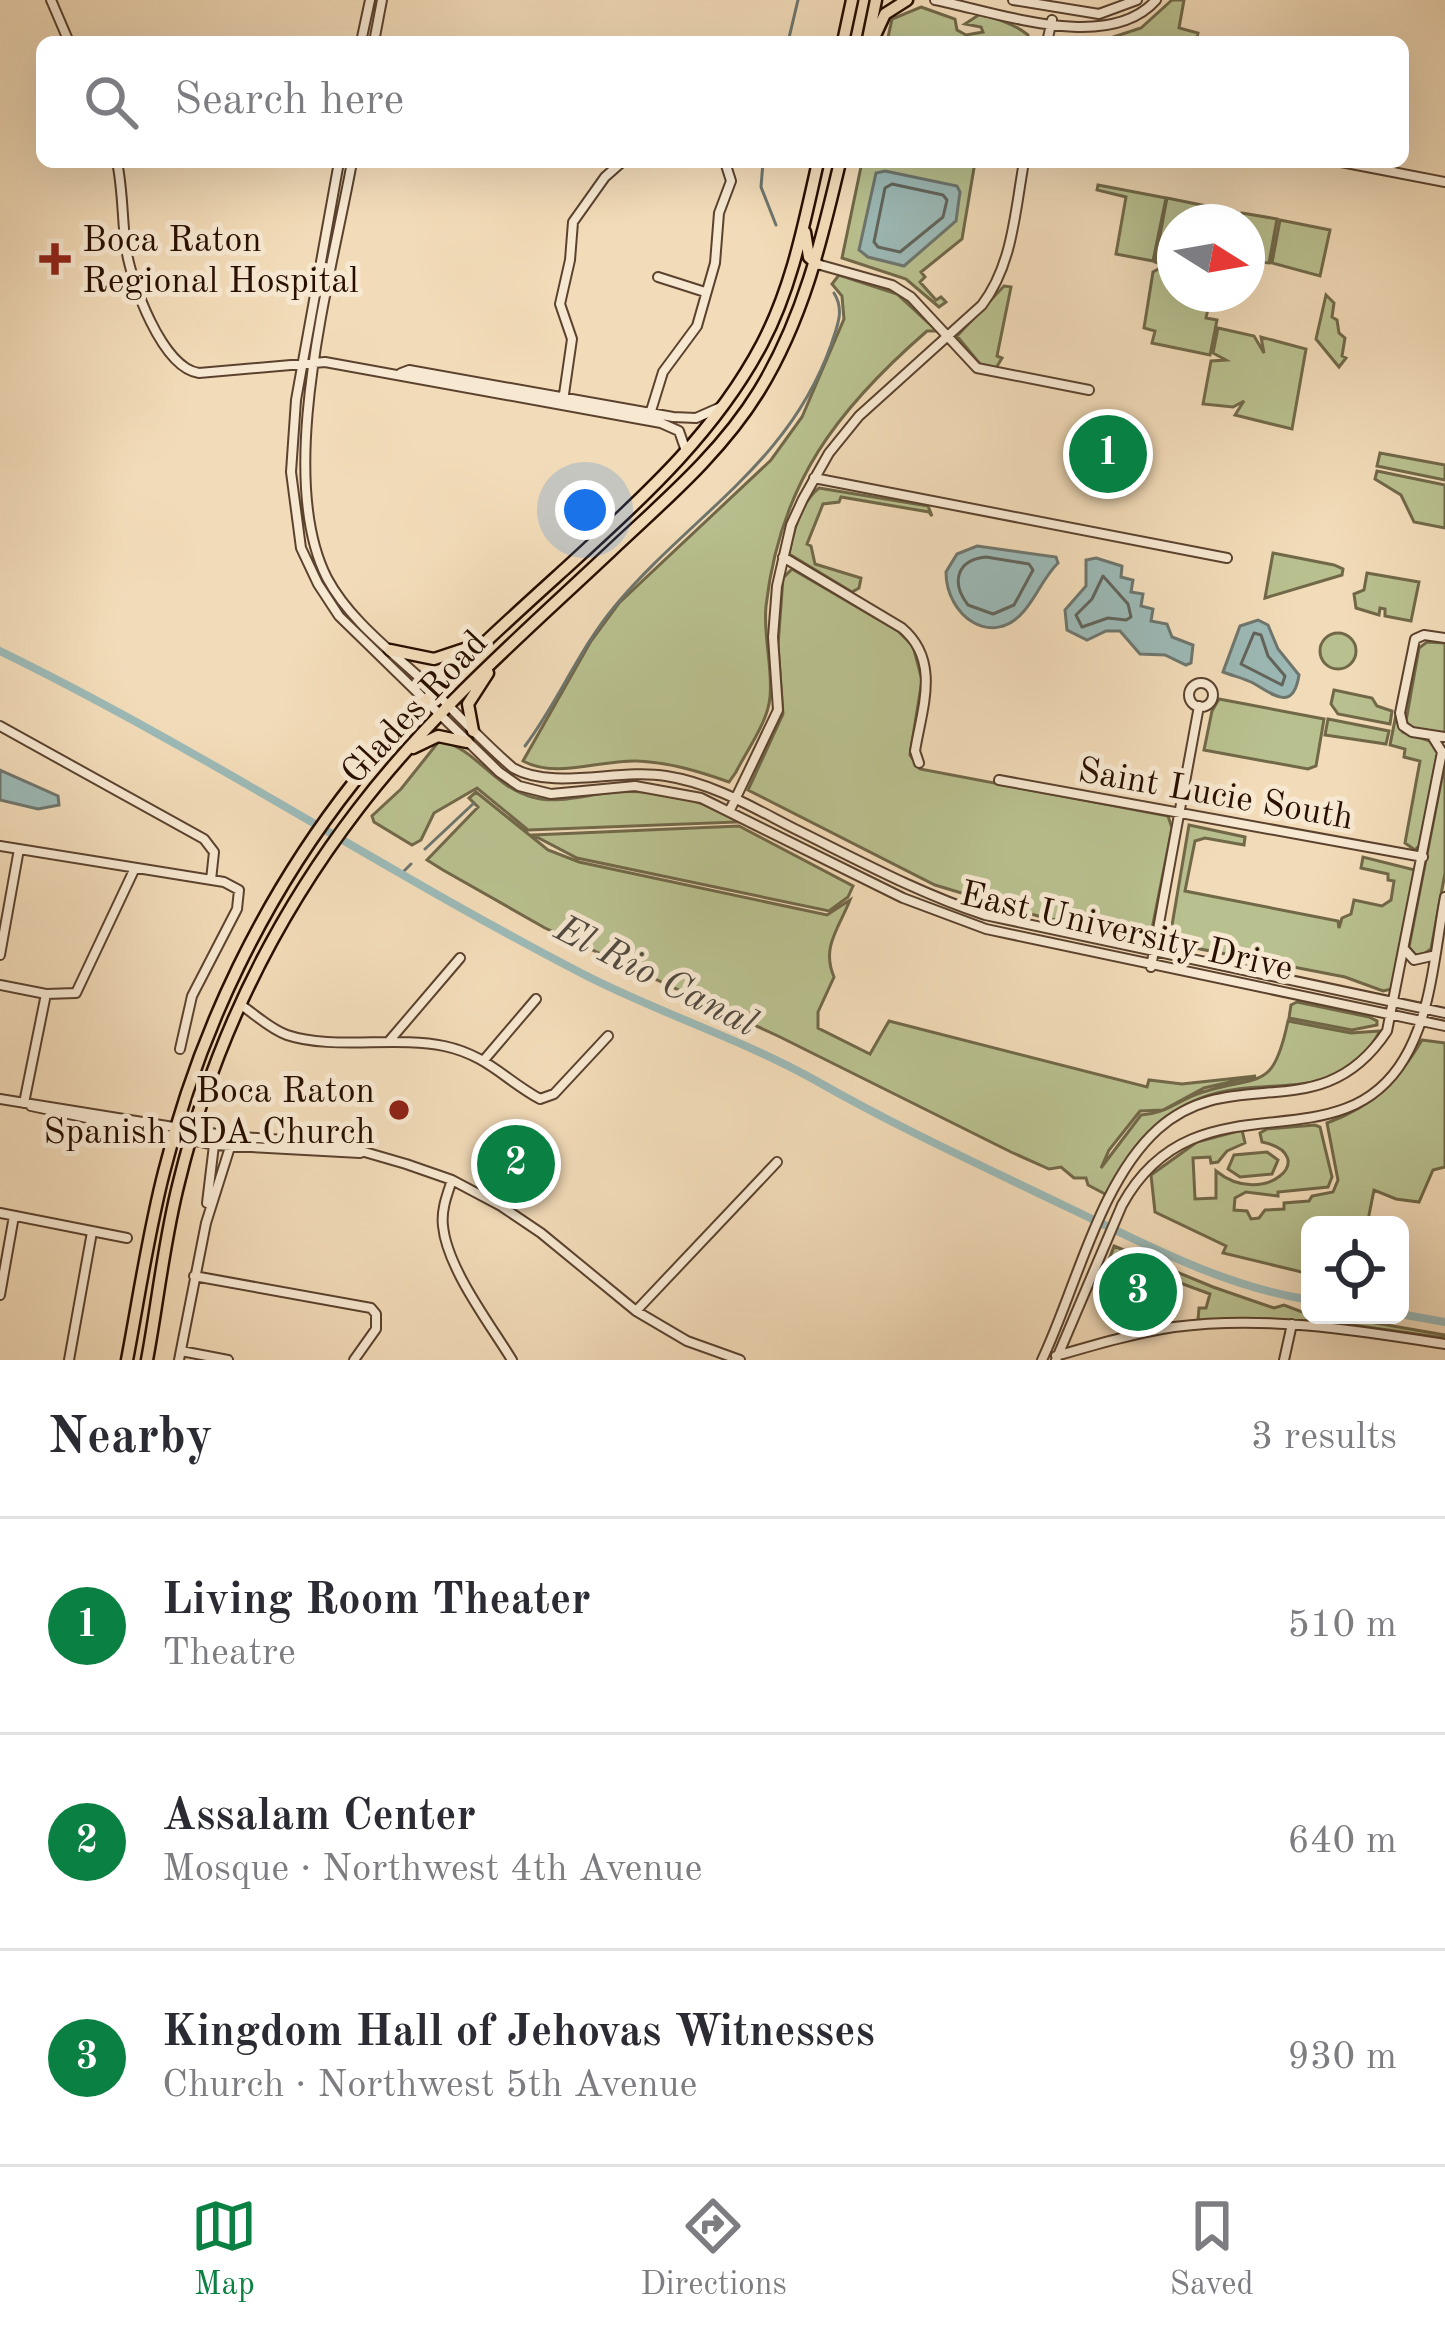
<!DOCTYPE html>
<html lang="en">
<head>
<meta charset="utf-8">
<style>
	:root { --surface:#fff; --page:#f2f2f3; --text:#2b2b33; --muted:#7c7c81; --line:#e1e1e2; --accent:#0b8043 }
	body { margin:0; font-family:"Old Standard TT",serif; background:var(--page); color:var(--text) }
	.controls { position:absolute; right:36px; bottom:36px; display:grid; overflow:hidden; border-radius:18px; box-shadow:0 12px 48px #0002 }
	.controls button { width:108px; height:108px; display:grid; place-items:center; padding:0; border:0; border-bottom:3px solid var(--line); background:var(--surface); color:var(--text); font:60px sans-serif }
	.compass { position:absolute; left:1157px; top:204px; width:108px; height:108px; border-radius:50%; background:var(--surface); box-shadow:0 12px 48px #0002; rotate:101deg }
	.you { position:absolute; left:585px; top:510px; width:42px; height:42px; margin:-30px; border:9px solid #fff; border-radius:50%; background:#1a73e8; box-shadow:0 0 0 18px #1a73e833 }
	.badge { display:grid; place-items:center; width:78px; height:78px; border-radius:50%; background:var(--accent); color:#fff; font-size:39px; font-weight:700 }
	.pin { position:absolute; translate:-50% -50%; border:6px solid #fff; box-shadow:0 3px 12px #0006 }
	.list { margin:0; padding:0; list-style:none }
	h2 { display:flex; justify-content:space-between; align-items:center; height:156px; margin:0; padding:0 48px; font-size:51px }
	h2 small { font-size:39px; font-weight:400; color:var(--muted) }
	.list li { display:grid; grid-template-columns:78px 1fr auto; gap:36px; align-items:center; box-sizing:border-box; height:216px; padding:0 48px; border-top:3px solid var(--line) }
	.list b { display:block; font-size:45px; white-space:nowrap }
	.list p { margin:0; font-size:39px; white-space:nowrap; color:var(--muted) }
	.list em { font-size:39px; font-style:normal; color:var(--muted) }
	.icon { flex:none; width:66px; height:66px; fill:none; stroke:currentColor; stroke-width:2; stroke-linecap:round; stroke-linejoin:round }
	.map { position:relative; flex:none; width:1445px; height:1360px; overflow:hidden }
	.search { position:absolute; background:var(--surface); box-shadow:0 12px 48px #0002; left:36px; right:36px; top:36px; height:132px; display:flex; align-items:center; gap:30px; box-sizing:border-box; padding:0 42px; border-radius:18px; color:var(--muted); font-size:45px }
	.sheet { height:804px; background:var(--surface) }
	nav { display:flex; justify-content:space-around; align-items:center; box-sizing:border-box; height:168px; border-top:3px solid var(--line); background:var(--surface); font-size:33px; color:var(--muted) }
	nav a { display:grid; justify-items:center; gap:6px }
	nav .on { color:var(--accent) }
	.map>svg:first-child { display:block }
	.green { fill:#b9c08f; stroke:#716848; stroke-width:3 }
	.water { fill:#9cb9b6; stroke:#6e756d; stroke-width:3 }
	.lines { fill:none; stroke-linecap:round; stroke-linejoin:round }
	.shore { stroke:#62645b; stroke-width:3 }
	.stream { stroke:#6e756d; stroke-width:3 }
	.canal { stroke:#9cb9b6; stroke-width:8 }
	.minor-casing { stroke:#5b422e; stroke-width:12 }
	.major-casing { stroke:#290f00; stroke-width:15 }
	.minor { stroke:#f7e8d1; stroke-width:8 }
	.major { stroke:#f2dbb8; stroke-width:10 }
	.poi-dot { fill:#8f2418; stroke:#f7e8d1; stroke-width:4.5 }
	.labels { text-anchor:middle; stroke-width:10; stroke-linejoin:round; paint-order:stroke }
	.poi-label { font-size:36px; fill:#290f00; stroke:#f7e8d1; text-anchor:start }
	.street-label { font-size:36px; fill:#290f00; stroke:#f7e8d1 }
	.water-label { font-size:39px; font-style:italic; fill:#514a40; stroke:#f7e8d1 }
</style>
</head>
<body>
<div class="map">
<svg width="1445" height="1360" viewBox="0 0 1445 1360">
	<rect width="100%" height="100%" fill="#f2dbb8"/>
	<filter id="stains"><feTurbulence type="fractalNoise" baseFrequency=".00167" numOctaves="4"/><feColorMatrix values="0 0 0 0 .2 0 0 0 0 .09 0 0 0 0 .02 0 0 0 .5 -.17"/></filter>
	<radialGradient id="worn" r=".72"><stop offset=".6" stop-color="#630" stop-opacity="0"/><stop offset="1" stop-color="#630" stop-opacity=".3"/></radialGradient>
	<path class="green" d="M1172 0H1184L1179 28 1198 33 1196 42H1098L1141 28Z
		M921 7 955 19 957 30 966 35 983 32 981 27 965 24 980 14C996 18 1015 24 1028 35L1026 42H887L892 19Z
		M862 162H975L962 239 921 272 925 277 920 282 936 300 941 297 946 302 939 307 906 279 842 258Z
		M1098 185 1166 198 1153 261 1116 254 1126 197 1097 190Z
		M1167 198 1236 212 1234 222H1175V269L1155 262Z
		M1242 213 1277 219 1269 263 1247 261V222H1241Z
		M1280 220 1330 230 1320 276 1272 263Z
		M1160 268 1175 272V294H1222L1220 305 1209 304 1206 318 1217 320 1210 355 1152 343 1155 331 1144 328 1153 272Z
		M839 275 897 294 937 331H927C836 410 780 484 766 606 763 637 773 667 770 697 768 722 747 750 736 772L729 782C698 771 668 762 636 761 599 760 556 779 523 761L591 641 619 603 771 460 802 417 844 319 842 296 832 284Z
		M1004 286 1011 287 997 356 1002 358 996 368 980 364 957 336Z
		M1326 295 1334 303 1332 317 1337 320 1339 333 1345 338 1342 356 1346 358 1339 367 1316 339Z
		M1218 328 1254 336 1264 353 1261 337 1306 349 1292 429 1235 415 1244 401 1233 407 1203 404 1211 361 1226 360 1213 353Z
		M1380 453 1445 465V480L1377 466Z
		M1377 471 1445 485V528L1414 522 1401 495 1375 479Z
		M819 488 928 506 932 516 929 512 841 497 839 502 823 504 807 544 811 546 815 564 861 578 859 588 852 592 789 554C793 532 801 502 819 488Z
		M1273 553 1334 565 1343 569 1342 575 1265 598Z
		M792 569 898 631 913 646 922 680 910 755 920 769 1168 816 1172 828 1150 939 1064 918 1051 920 935 885 748 790 783 714 778 645 783 578Z
		M1367 573 1419 582 1411 621 1385 616V609L1380 608 1379 615 1356 608 1354 594 1364 590Z
		M1320 651a18 18 0 1 1 36 0a18 18 0 1 1-36 0Z
		M1427 642 1445 643V734L1411 728 1406 721 1419 648Z
		M1334 690 1372 698 1377 706 1392 711 1390 724 1338 714 1331 704Z
		M1219 699 1324 719 1316 766 1308 769 1204 750 1212 711Z
		M1396 715 1403 732 1430 741 1438 751 1420 845 1415 850 1405 843 1420 761 1404 757 1405 749 1390 745Z
		M1328 719 1389 731 1386 744 1325 735Z
		M440 740C477 750 494 787 532 797 556 804 582 796 606 793 649 788 703 797 738 822L528 830 477 788 434 813 421 840 412 845 374 822 372 816 401 789Z
		M1445 762V873L1431 949 1418 958 1409 947Z
		M476 792 548 850 579 862 827 915 850 900C839 928 821 947 834 977L818 1012V1028L870 1054 889 1021 1147 1087 1149 1080 1182 1084 1256 1076 1204 1088 1163 1110 1140 1111 1109 1150 1101 1168 1141 1115C1167 1114 1179 1099 1203 1092 1261 1074 1273 1092 1288 1021L1351 1033 1380 1031C1340 1108 1269 1073 1204 1097 1156 1115 1128 1150 1107 1195L1088 1185 1086 1178H1074L1061 1167 1049 1169 1011 1152 778 1036 545 928 443 870 427 860 478 807 469 798Z
		M1189 825 1245 837 1244 845 1205 838 1195 841 1185 891 1338 921 1339 928 1342 918 1351 914 1354 900 1382 906 1391 900 1394 881 1388 880V874L1361 868 1363 857 1415 870 1392 989 1383 991 1345 977 1169 943Z
		M739 826 853 886 848 897 829 911 577 858 533 835Z
		M1297 1002 1369 1017 1377 1021V1025L1352 1030 1289 1018 1291 1005Z
		M1422 1040 1445 1043V1167L1433 1170 1419 1202 1396 1199 1374 1190 1367 1225H1310V1274L1223 1253 1226 1246 1155 1212 1151 1175 1197 1142 1242 1130 1245 1143 1227 1151 1218 1162 1211 1163 1210 1157 1193 1158 1195 1199 1216 1198V1171C1264 1210 1323 1155 1262 1142L1260 1133 1267 1129 1315 1125 1320 1127 1332 1177 1328 1187 1278 1192V1196L1246 1192 1235 1198 1234 1210 1247 1211 1251 1219 1259 1218 1265 1210 1284 1209V1203L1309 1201 1312 1196 1333 1192 1338 1180 1327 1123C1372 1107 1398 1081 1422 1040Z
		M1267 1152 1278 1160 1272 1174 1240 1177 1228 1169 1234 1155Z
		M1114 1246 1213 1287 1274 1308 1284 1305 1310 1315H1351L1352 1319 1445 1335V1338L1324 1321 1198 1320 1199 1308H1206L1210 1294 1110 1257Z"/>
	<path class="water" d="M885 171 957 186 960 192 956 221 904 266 868 257 859 250 876 173Z
		M977 546 1056 557 1058 563C1043 578 1037 596 1024 611 992 649 946 616 946 572L957 554Z
		M1096 558 1122 566 1121 577 1133 580 1131 592 1143 594 1141 606 1153 609 1151 621 1167 624 1172 637 1193 645 1191 663 1186 665 1165 655 1140 654 1120 631H1106L1087 640 1067 630 1065 610 1086 586V560Z
		M1258 620 1268 625 1278 649 1299 675C1293 713 1273 694 1253 683 1244 678 1233 676 1223 672L1240 626Z
		M0 770 58 796 59 805 38 809 0 800Z"/>
	<g class="lines">
		<path class="shore" d="M892 184 943 195 947 200 943 217 900 252 878 247 874 242 885 188Z
			M986 557 1029 564 1033 570 1014 605 993 614 968 605C951 583 956 560 986 557Z
			M1103 576 1128 604 1131 617 1126 620 1108 618 1082 627 1076 615 1092 599Z
			M1254 633 1261 635 1268 656 1285 676 1282 685 1241 664Z"/>
		<path class="stream" d="M788 42 798 0
			M763 162 761 187 776 225
			M525 746C558 702 579 649 615 606 691 515 789 464 831 345 837 326 845 311 834 293
			M425 849 474 803
			M401 874 411 864"/>
		<path class="canal" d="M0 651C199 748 384 871 581 973 656 1012 739 1038 813 1079 895 1126 980 1165 1065 1206 1145 1244 1222 1286 1310 1300
			M1400 1314 1445 1322"/>
		<defs>
			<path id="minor" d="M51 0 69 42
				M935 0C997 12 1108 54 1156 0
				M1013 0 1099 14 1137 0
				M361 42 370 0
				M374 42 382 0
				M1047 42 1052 20
				M117 162C123 190 122 219 126 248 131 282 162 368 199 373L325 362 661 423 679 431 686 451
				M339 162 296 400 291 472 301 548 318 584 339 616 499 772 519 786 551 794 635 786 701 798 903 898 986 929 1445 1026
				M352 162C332 274 274 474 327 578 351 623 398 656 434 691 460 717 485 744 513 768 554 791 618 768 666 776 712 783 752 807 793 828 856 859 918 893 985 915L1445 1013
				M1341 162 1445 182
				M817 264 892 285 911 297 977 368 1089 390
				M658 277 705 292
				M401 373 409 370 673 417 696 418 721 407
				M563 401 572 339 560 304 570 260 573 222 605 177 622 162
				M650 414 663 372 697 326 715 263 719 213 731 181 725 162
				M814 478 1227 558
				M783 557 902 628C941 661 922 708 915 751L919 763
				M1445 638 1424 635 1415 639 1400 713 1403 726 1412 732 1445 737
				M1189 695a12 12 0 1 1 24 0a12 12 0 1 1-24 0Z
				M0 726 204 839 214 852 211 880
				M999 780 1423 857
				M730 810 778 710 773 637 777 586 791 525 803 499 829 453 859 416 982 305C1013 264 1015 211 1024 162
				M0 846 224 882 239 890 237 909 192 996 180 1049
				M1405 950 1414 960 1432 956
				M0 955 19 849
				M1151 967 1199 706
				M0 985 46 994 76 993 135 868
				M241 1005C256 1015 270 1029 287 1035 331 1050 396 1036 444 1046 487 1055 505 1080 540 1099L554 1094 608 1036
				M390 1040 460 958
				M484 1060 536 999
				M0 1099 229 1136 337 1144 406 1164 452 1180 501 1206 541 1233 636 1311 687 1341 740 1360
				M24 1103 46 994
				M31 1106 214 1145 360 1153
				M452 1180C447 1195 441 1210 443 1226 447 1268 490 1324 512 1360
				M207 1203 214 1145
				M0 1213 127 1238
				M194 1276 371 1308 376 1314V1329L354 1360
				M0 1295 14 1216
				M636 1311 777 1162
				M181 1351 228 1360
				M1056 1356C1094 1345 1135 1333 1174 1327 1265 1315 1356 1330 1445 1344
				M69 1360 92 1232
				M179 1360 206 1223 230 1147
				M1042 1360C1076 1289 1099 1182 1158 1129 1234 1061 1321 1131 1387 1031L1442 752 1432 736
				M1056 1360 1122 1205C1196 1070 1338 1170 1404 1059 1432 1013 1435 949 1445 897
				M1284 1360 1292 1324"/>
			<path id="major" d="M868 39 876 0
				M843 42 852 0
				M872 42 885 14 907 0
				M805 232 809 257 817 264
				M390 650 434 659 479 644
				M473 731 468 704 488 673
				M413 748 438 736 467 742
				M127 1360C139 1297 148 1234 164 1172 199 1031 264 896 354 782 416 703 491 636 565 569 640 500 714 435 762 344 792 287 804 224 818 162
				M147 1360C158 1301 164 1240 179 1182 212 1046 273 920 358 809 432 712 524 633 612 550 664 501 721 453 759 391 803 319 821 243 840 162"/>
		</defs>
		<use href="#minor" class="minor-casing"/>
		<use href="#major" class="major-casing"/>
		<use href="#minor" class="minor"/>
		<use href="#major" class="major"/>
	</g>
	<g class="poi-dot">
		<path d="M49 241h12v12h12v12h-12v12h-12v-12h-12v-12h12z"/>
		<circle cx="399" cy="1110" r="12"/>
	</g>
	<g class="labels">
		<g class="poi-label">
			<text x="82" y="251">Boca Raton<tspan x="82" dy="41">Regional Hospital</tspan></text>
			<text x="375" y="1102" text-anchor="end">Boca Raton<tspan x="375" dy="41">Spanish SDA Church</tspan></text>
		</g>
		<g class="street-label">
			<text transform="translate(413 706) rotate(-47)" y="13">Glades Road</text>
			<text transform="translate(1216 792) rotate(10)" y="13">Saint Lucie South</text>
			<text transform="translate(1127 929) rotate(13)" y="13">East University Drive</text>
		</g>
		<g class="water-label">
			<text transform="translate(657 974) rotate(27)" y="14">El Rio Canal</text>
		</g>
	</g>
	<rect width="100%" height="100%" filter="url(#stains)"/>
	<rect width="100%" height="100%" fill="url(#worn)"/>
</svg>
<div class="controls">
<button><svg class="icon" aria-label="locate" viewBox="0 0 24 24"><circle cx="12" cy="12" r="6"/><path d="M12 2v4M12 18v4M2 12h4M18 12h4"/></svg></button>
</div>
<svg class="compass" viewBox="-18 -18 36 36"><path d="M0-13l5 13h-10z" fill="#e53935"/><path d="M0 13l5-13h-10z" fill="#7c7c81"/></svg>
<div class="you"></div>
<div class="pin badge" style="left:1108px;top:454px">1</div>
<div class="pin badge" style="left:516px;top:1164px">2</div>
<div class="pin badge" style="left:1138px;top:1292px">3</div>
<div class="search"><svg class="icon" aria-label="search" viewBox="0 0 24 24"><circle cx="10" cy="10" r="6"/><path d="M15 15l6 6"/></svg>Search here</div>
</div>
<section class="sheet">
<h2>Nearby<small>3 results</small></h2>
<ul class="list">
<li><span class="badge">1</span><div><b>Living Room Theater</b><p>Theatre</p></div><em>510 m</em></li>
<li><span class="badge">2</span><div><b>Assalam Center</b><p>Mosque · Northwest 4th Avenue</p></div><em>640 m</em></li>
<li><span class="badge">3</span><div><b>Kingdom Hall of Jehovas Witnesses</b><p>Church · Northwest 5th Avenue</p></div><em>930 m</em></li>
</ul>
</section>
<nav>
<a class="on"><svg class="icon" aria-label="map" viewBox="0 0 24 24"><path d="M3 6l6-2 6 2 6-2v14l-6 2-6-2-6 2zM9 4v14M15 6v14"/></svg>Map</a>
<a><svg class="icon" aria-label="directions" viewBox="0 0 24 24"><path d="M12 3l9 9-9 9-9-9zM9 14v-3h6M13 9l2 2-2 2"/></svg>Directions</a>
<a><svg class="icon" aria-label="saved" viewBox="0 0 24 24"><path d="M7 4h10v16l-5-4-5 4z"/></svg>Saved</a>
</nav>
</body>
</html>
